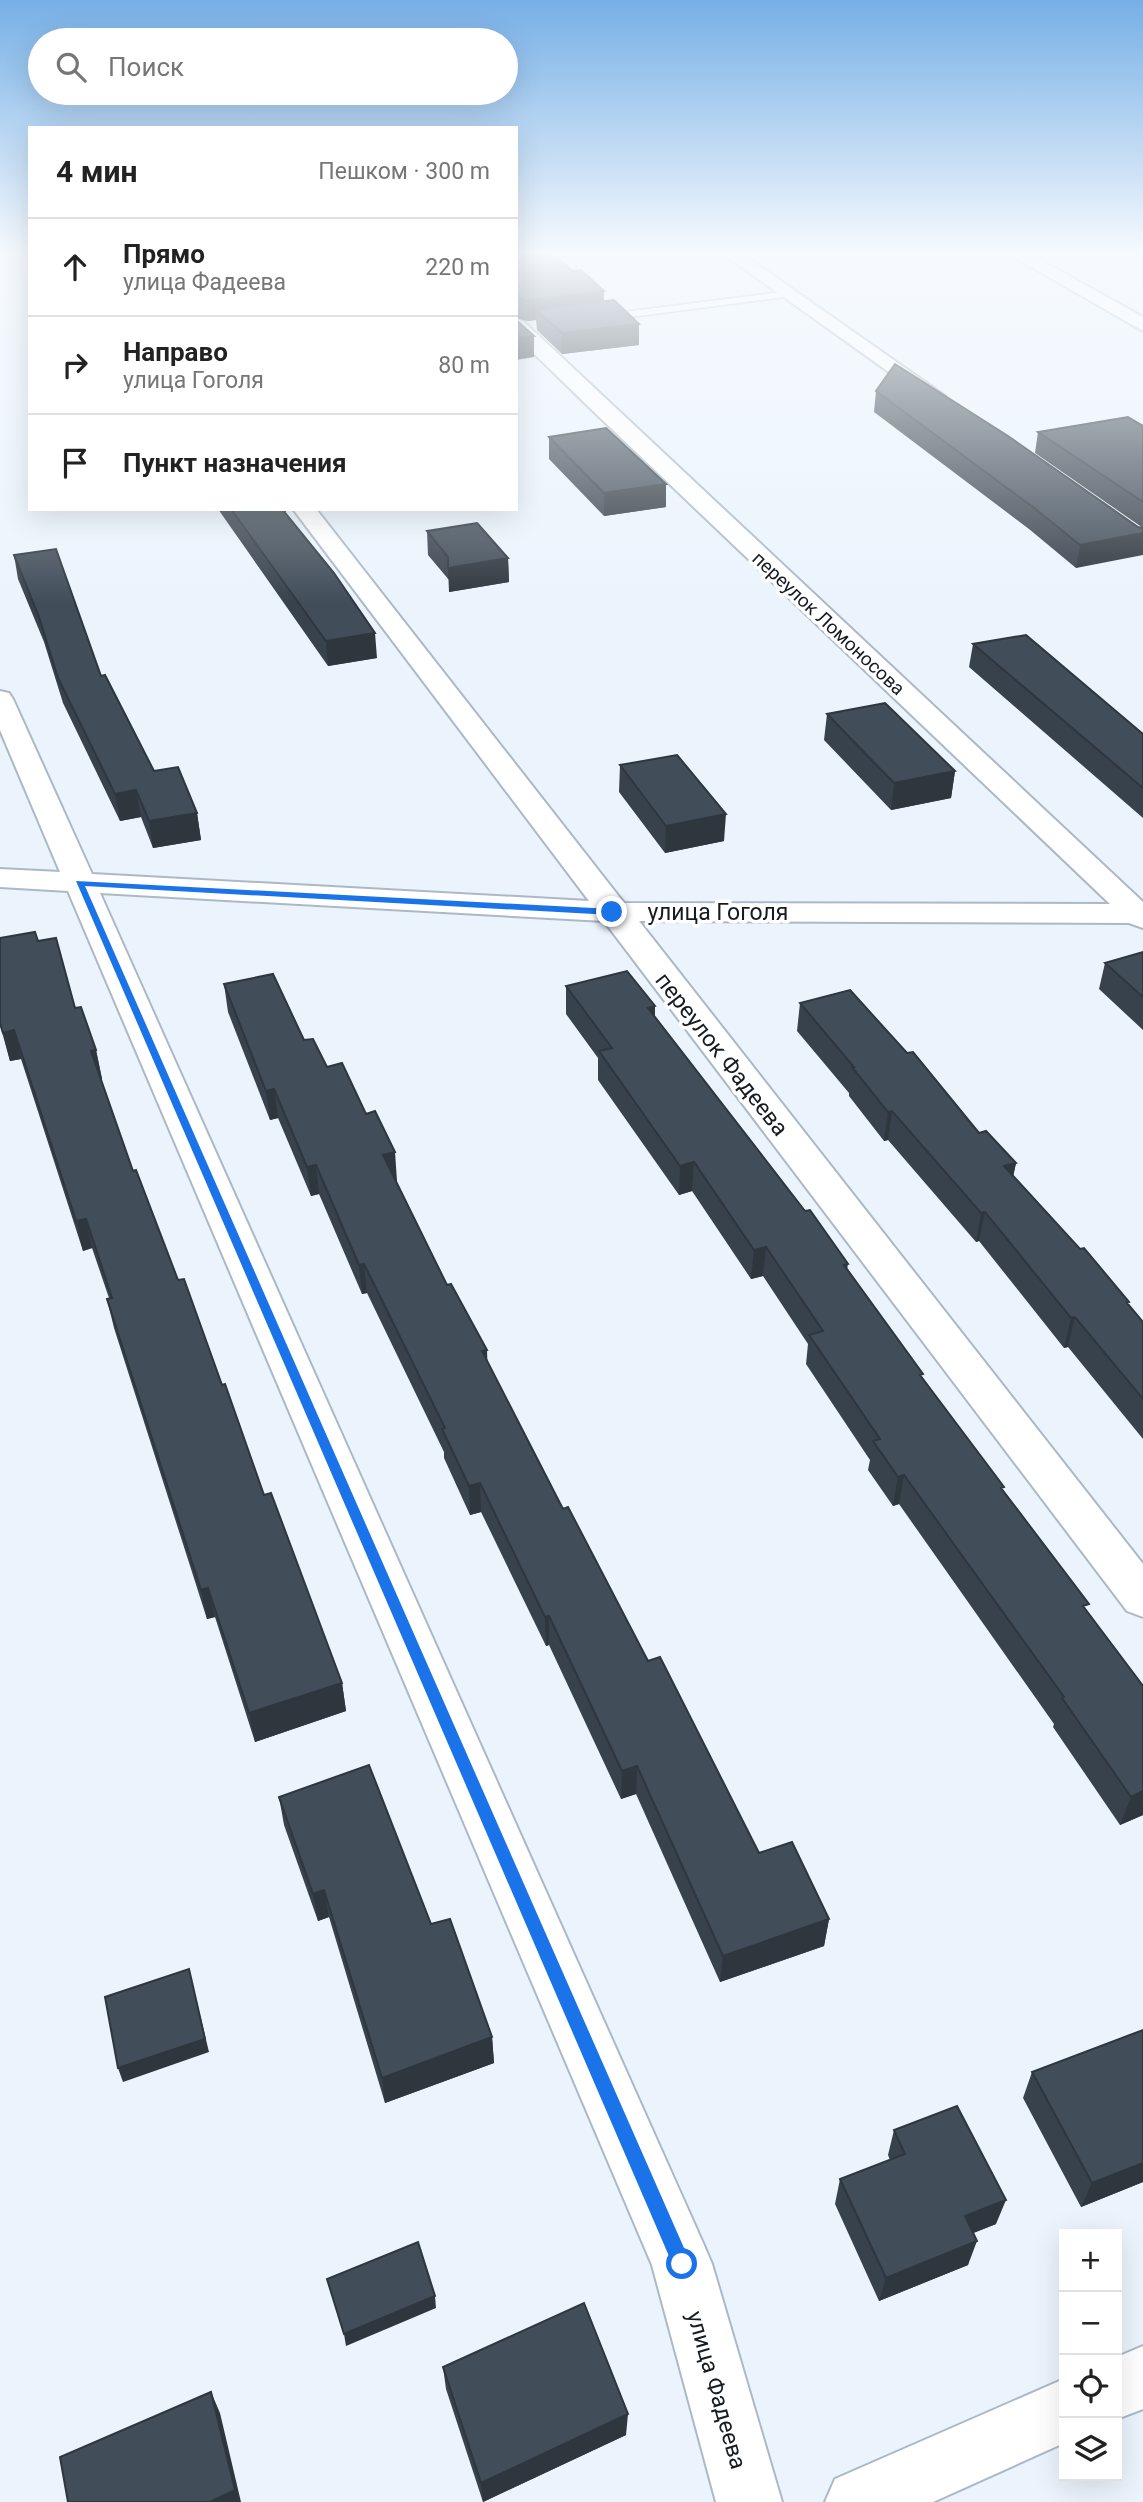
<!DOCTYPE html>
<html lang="ru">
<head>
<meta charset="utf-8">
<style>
	:root { --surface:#fff; --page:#f2f2f2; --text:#222; --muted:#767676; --line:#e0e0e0 }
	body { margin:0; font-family:Roboto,sans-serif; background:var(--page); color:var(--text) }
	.controls { position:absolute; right:21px; bottom:21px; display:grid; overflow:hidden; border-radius:0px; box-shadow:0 7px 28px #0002 }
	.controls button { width:63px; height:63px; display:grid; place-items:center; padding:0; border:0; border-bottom:2px solid var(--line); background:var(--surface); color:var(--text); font:35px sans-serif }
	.stop { position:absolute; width:21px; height:21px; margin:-16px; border:5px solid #1a73e8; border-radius:50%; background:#fff }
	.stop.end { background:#1a73e8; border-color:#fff; box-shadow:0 2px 7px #0008 }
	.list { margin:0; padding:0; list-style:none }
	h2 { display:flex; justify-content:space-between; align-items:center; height:91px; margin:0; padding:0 28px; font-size:30px }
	h2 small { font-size:23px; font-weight:400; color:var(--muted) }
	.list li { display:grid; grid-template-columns:46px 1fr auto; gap:21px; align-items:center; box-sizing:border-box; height:98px; padding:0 28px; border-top:2px solid var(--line) }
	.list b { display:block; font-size:26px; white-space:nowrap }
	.list p { margin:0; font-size:23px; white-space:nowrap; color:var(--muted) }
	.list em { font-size:23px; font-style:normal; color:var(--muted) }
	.icon { flex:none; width:38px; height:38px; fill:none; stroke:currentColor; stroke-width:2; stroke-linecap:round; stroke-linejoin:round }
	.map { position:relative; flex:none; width:1143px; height:2502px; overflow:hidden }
	.search { position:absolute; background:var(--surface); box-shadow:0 7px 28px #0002; left:28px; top:28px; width:490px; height:77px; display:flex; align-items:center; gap:18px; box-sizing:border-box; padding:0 24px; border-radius:38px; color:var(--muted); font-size:26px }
	.panel { position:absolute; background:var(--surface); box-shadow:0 7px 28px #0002; left:28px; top:126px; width:490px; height:385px; border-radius:0px }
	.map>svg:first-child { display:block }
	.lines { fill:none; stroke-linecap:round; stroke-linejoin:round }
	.lane-casing { stroke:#abb9c7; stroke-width:3 }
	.street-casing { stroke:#abb9c7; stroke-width:4 }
	.lane { fill:#fff; fill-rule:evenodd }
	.street { fill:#fff; fill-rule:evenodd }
	.wall { fill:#38424d }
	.shaded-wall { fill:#2e363e }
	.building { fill:#414d59; stroke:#2e363e; stroke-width:2 }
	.route { fill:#1a73e8 }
	.labels { text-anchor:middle; stroke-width:7; stroke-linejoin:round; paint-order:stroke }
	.far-street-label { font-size:19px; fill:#161b20; stroke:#fff }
	.street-label { font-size:23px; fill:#161b20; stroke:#fff }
</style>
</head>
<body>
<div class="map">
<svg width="1143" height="2502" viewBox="0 0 1143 2502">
	<rect width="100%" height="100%" fill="#ebf4fd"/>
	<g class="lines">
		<defs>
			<path id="lane" d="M789 291 792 292V296L600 321 595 318 600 315Z"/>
			<path id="street" d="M722 253H741L945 396 942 400H928Z
				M1007 253H1028L1143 317V331Z
				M516 319 523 321 1143 902V928L1129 923 639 921 1143 1564V1617L1127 1611 604 921 100 893 703 2243 712 2264 782 2502H716L652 2265 68 891 0 887V869L60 872 0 730V691L9 693 13 699 92 874 589 901 293 509H316L624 903 1110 904 593 411 516 336Z
				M1143 2346V2409L1117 2419V2357Z
				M1064 2379V2443L933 2502H825L835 2479Z"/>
		</defs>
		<use href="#lane" class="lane-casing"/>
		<use href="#street" class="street-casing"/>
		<use href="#lane" class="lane"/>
		<use href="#street" class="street"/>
	</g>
	<path class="wall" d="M516 253 573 271 604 291V301L639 324V345L562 354 537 330 536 320 527 321 516 318Z
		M876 391 1138 527 1076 568 1029 529 874 412Z
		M1143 426V528L1035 453 1038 432Z
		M549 437 666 507 604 516 549 459Z
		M218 509H286V515L377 658 328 666Z
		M427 531 508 558 509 582 449 592V580L428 555Z
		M14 555 101 676 154 771 197 813 201 840 153 848 141 817 120 821 63 703 44 642 18 579Z
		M973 644 1143 734V818L969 667Z
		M827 714 955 771 951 798 891 810 824 740Z
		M620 765 724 841 665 853 619 792Z
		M0 938 38 941 75 1008 96 1050 102 1079H100L133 1171 222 1385 264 1495 342 1683 346 1711 255 1742 215 1617 207 1619 114 1328 107 1299 109 1298 92 1248 83 1251 21 1059 10 1061 0 1025Z
		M1143 952V1030L1099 989 1105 963Z
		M224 984 304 1040 327 1067 397 1181H396L447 1285 487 1350V1361L563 1509 648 1661 759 1853 829 1919 824 1946 720 1982 636 1794 621 1799 549 1645 546 1646 481 1512 470 1515 444 1458V1452L367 1293 362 1294 319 1194 311 1196 278 1118 270 1120 228 1012Z
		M566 986 655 1006V1017L805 1211 848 1264 847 1270 1087 1612 1143 1815 1120 1825 1053 1727 1054 1724 899 1504 893 1506 868 1470 870 1460 806 1364 808 1344 763 1276 751 1279 692 1191 679 1195 598 1080V1058L566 1014Z
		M800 1003 979 1133 1016 1163 1013 1176 1143 1322V1439L1068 1347 1064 1348 979 1241 976 1242 888 1140 884 1141 849 1096V1093L797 1031Z
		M279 1797 431 1924 492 2037 494 2063 385 2103 329 1917 318 1921 284 1825Z
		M1143 2030V2182L1081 2207 1023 2098 1032 2072Z
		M894 2130 996 2224 973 2233 968 2265 879 2301 835 2204 840 2179 890 2160 888 2155Z
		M443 2367 626 2435 483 2502 446 2389Z"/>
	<path class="shaded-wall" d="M604 291V312L536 310V320L527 321V301Z
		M639 324V345L562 354V333Z
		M534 336V357L516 360V338Z
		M666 484V507L604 516V493Z
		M1143 533V555L1076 568 1080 545Z
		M508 558 509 582 449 592 448 568Z
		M375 633 377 658 328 666 326 641Z
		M955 771 951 798 891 810 894 783Z
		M136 790 141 817 120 821 115 794Z
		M197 813 201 840 153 848 149 821Z
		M726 814 724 841 665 853 666 826Z
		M655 1006 654 1034 648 1008Z
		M14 1030 21 1059 10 1061 3 1033Z
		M96 1050 102 1079 97 1080 91 1051Z
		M274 1089 278 1118 270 1120 266 1091Z
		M892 1111 888 1140 884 1141 888 1112Z
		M395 1152 397 1181 385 1184 383 1155Z
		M694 1162 692 1191 679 1195 680 1166Z
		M1016 1163 1010 1192 1004 1166Z
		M316 1165 319 1194 311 1196 307 1167Z
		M985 1212 979 1241 976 1242 981 1213Z
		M86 1219 92 1248 83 1251 76 1221Z
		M766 1247 763 1276 751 1279 754 1250Z
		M364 1264 367 1293 362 1294 359 1265Z
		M1075 1317 1068 1347 1064 1348 1071 1318Z
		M487 1350 488 1379 482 1351Z
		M904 1475 899 1504 893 1506 898 1477Z
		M480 1483 481 1512 470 1515 469 1486Z
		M208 1588 215 1617 207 1619 201 1590Z
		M549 1616V1645L546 1646 545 1617Z
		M342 1683 346 1711 255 1742 249 1713Z
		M637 1766 636 1794 621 1799 622 1771Z
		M1143 1791V1815L1120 1825 1131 1797Z
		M324 1890 329 1917 318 1921 313 1894Z
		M829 1919 824 1946 720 1982 723 1956Z
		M189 1969 209 2052 123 2082 118 2068Z
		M492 2037 494 2063 385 2103 382 2078Z
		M1143 2163V2182L1081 2207 1092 2183Z
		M1006 2200 996 2224 956 2240 965 2216Z
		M977 2241 968 2265 879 2301 886 2278Z
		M435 2296 436 2308 346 2346 344 2334Z
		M211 2392 220 2413 241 2502H210Z
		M628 2414 626 2435 483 2502 481 2483Z"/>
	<path class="building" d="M516 253H551L573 271 581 270 604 291 527 301 516 297Z
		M614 300 639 324 562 333 536 310Z
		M516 320 534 336 516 338Z
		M895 364 1008 436 1138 527 1143 528V533L1080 545 1033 507 876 391Z
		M1128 417 1143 426V502L1038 432Z
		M606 428 666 484 604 493 549 437Z
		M231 509H282L334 573 375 633 326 641Z
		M477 523 508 558 448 568V557L427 531Z
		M56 549 101 676 105 675 154 771 178 767 197 813 149 821 136 790 115 794 58 678 39 617 14 555Z
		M1026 635 1143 734V788L973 644Z
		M885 703 955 771 894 783 827 714Z
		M677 755 726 814 666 826 620 765Z
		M35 932 38 941 56 938 75 1008 81 1007 96 1050 91 1051 133 1171 136 1170 178 1280 184 1279 222 1385 225 1384 264 1495 271 1493 342 1683 249 1713 208 1588 201 1590 107 1299 112 1298 86 1219 76 1221 14 1030 3 1033 0 1023V938Z
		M1143 952V997L1105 963Z
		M627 971 655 1006 648 1008 805 1211 810 1210 848 1264 844 1265 923 1374 920 1375 1004 1487 1001 1488 1089 1604 1083 1606 1143 1686V1791L1131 1797 1062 1698 1064 1697 904 1475 898 1477 873 1441 880 1439 809 1335 823 1331 766 1247 754 1250 694 1162 680 1166 599 1051 612 1048 566 986Z
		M273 974 304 1040 313 1039 327 1067 342 1063 366 1114 375 1111 395 1152 383 1155 447 1285 451 1284 487 1350 482 1351 563 1509 568 1507 648 1661 660 1657 759 1853 792 1842 829 1919 723 1956 637 1766 622 1771 549 1616 545 1617 480 1483 469 1486 442 1429 445 1428 364 1264 359 1265 316 1165 307 1167 274 1089 266 1091 224 984Z
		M850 990 907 1053 913 1052 979 1133 986 1131 1016 1163 1004 1166 1080 1249 1084 1248 1129 1302 1127 1303 1143 1322V1399L1075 1317 1071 1318 985 1212 981 1213 892 1111 888 1112 852 1067H854L800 1003Z
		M369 1765 431 1924 450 1919 492 2037 382 2078 324 1890 313 1894 279 1797Z
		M189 1969 205 2039 118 2068 105 1997Z
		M1143 2030V2163L1092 2183 1032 2072Z
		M957 2106 1006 2200 965 2216 977 2241 886 2278 840 2179 905 2154 894 2130Z
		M418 2242 435 2296 344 2334 327 2279Z
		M584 2303 628 2414 481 2483 443 2367Z
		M211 2392 235 2490 210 2502H68L60 2457Z"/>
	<linearGradient id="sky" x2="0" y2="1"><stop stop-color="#76afe6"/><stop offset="0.42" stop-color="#f6fafe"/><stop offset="1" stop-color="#f6fafe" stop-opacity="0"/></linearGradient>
	<rect width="1143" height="603" fill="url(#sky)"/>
	<path class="route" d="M76 881 612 909 617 912 612 915 85 886 688 2257 691 2264 688 2270 682 2273 675 2270Z"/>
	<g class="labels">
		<g class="far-street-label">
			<text transform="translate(829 623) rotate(43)" y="7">переулок Ломоносова</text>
		</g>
		<g class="street-label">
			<text x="718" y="920">улица Гоголя</text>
			<text transform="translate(722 1054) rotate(52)" y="8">переулок Фадеева</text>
			<text transform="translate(717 2390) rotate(74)" y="8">улица Фадеева</text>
		</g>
	</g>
</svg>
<div class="controls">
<button>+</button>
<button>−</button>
<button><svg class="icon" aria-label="locate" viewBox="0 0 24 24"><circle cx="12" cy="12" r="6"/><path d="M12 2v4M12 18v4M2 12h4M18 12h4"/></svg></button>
<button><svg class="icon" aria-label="layers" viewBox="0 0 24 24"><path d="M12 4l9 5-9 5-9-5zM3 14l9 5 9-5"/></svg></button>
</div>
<div class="stop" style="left:682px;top:2264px"></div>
<div class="stop end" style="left:612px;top:912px"></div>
<div class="search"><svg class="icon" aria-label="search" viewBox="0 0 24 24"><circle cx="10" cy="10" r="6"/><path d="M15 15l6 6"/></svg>Поиск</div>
<section class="panel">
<h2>4 мин<small>Пешком · 300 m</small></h2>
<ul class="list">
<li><svg class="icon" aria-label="ahead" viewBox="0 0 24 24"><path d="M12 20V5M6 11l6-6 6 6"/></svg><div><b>Прямо</b><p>улица Фадеева</p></div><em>220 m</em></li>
<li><svg class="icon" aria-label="right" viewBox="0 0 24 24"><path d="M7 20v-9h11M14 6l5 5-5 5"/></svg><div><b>Направо</b><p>улица Гоголя</p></div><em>80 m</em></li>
<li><svg class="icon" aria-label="arrive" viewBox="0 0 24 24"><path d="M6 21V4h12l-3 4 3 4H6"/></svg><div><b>Пункт назначения</b></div></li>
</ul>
</section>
</div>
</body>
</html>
